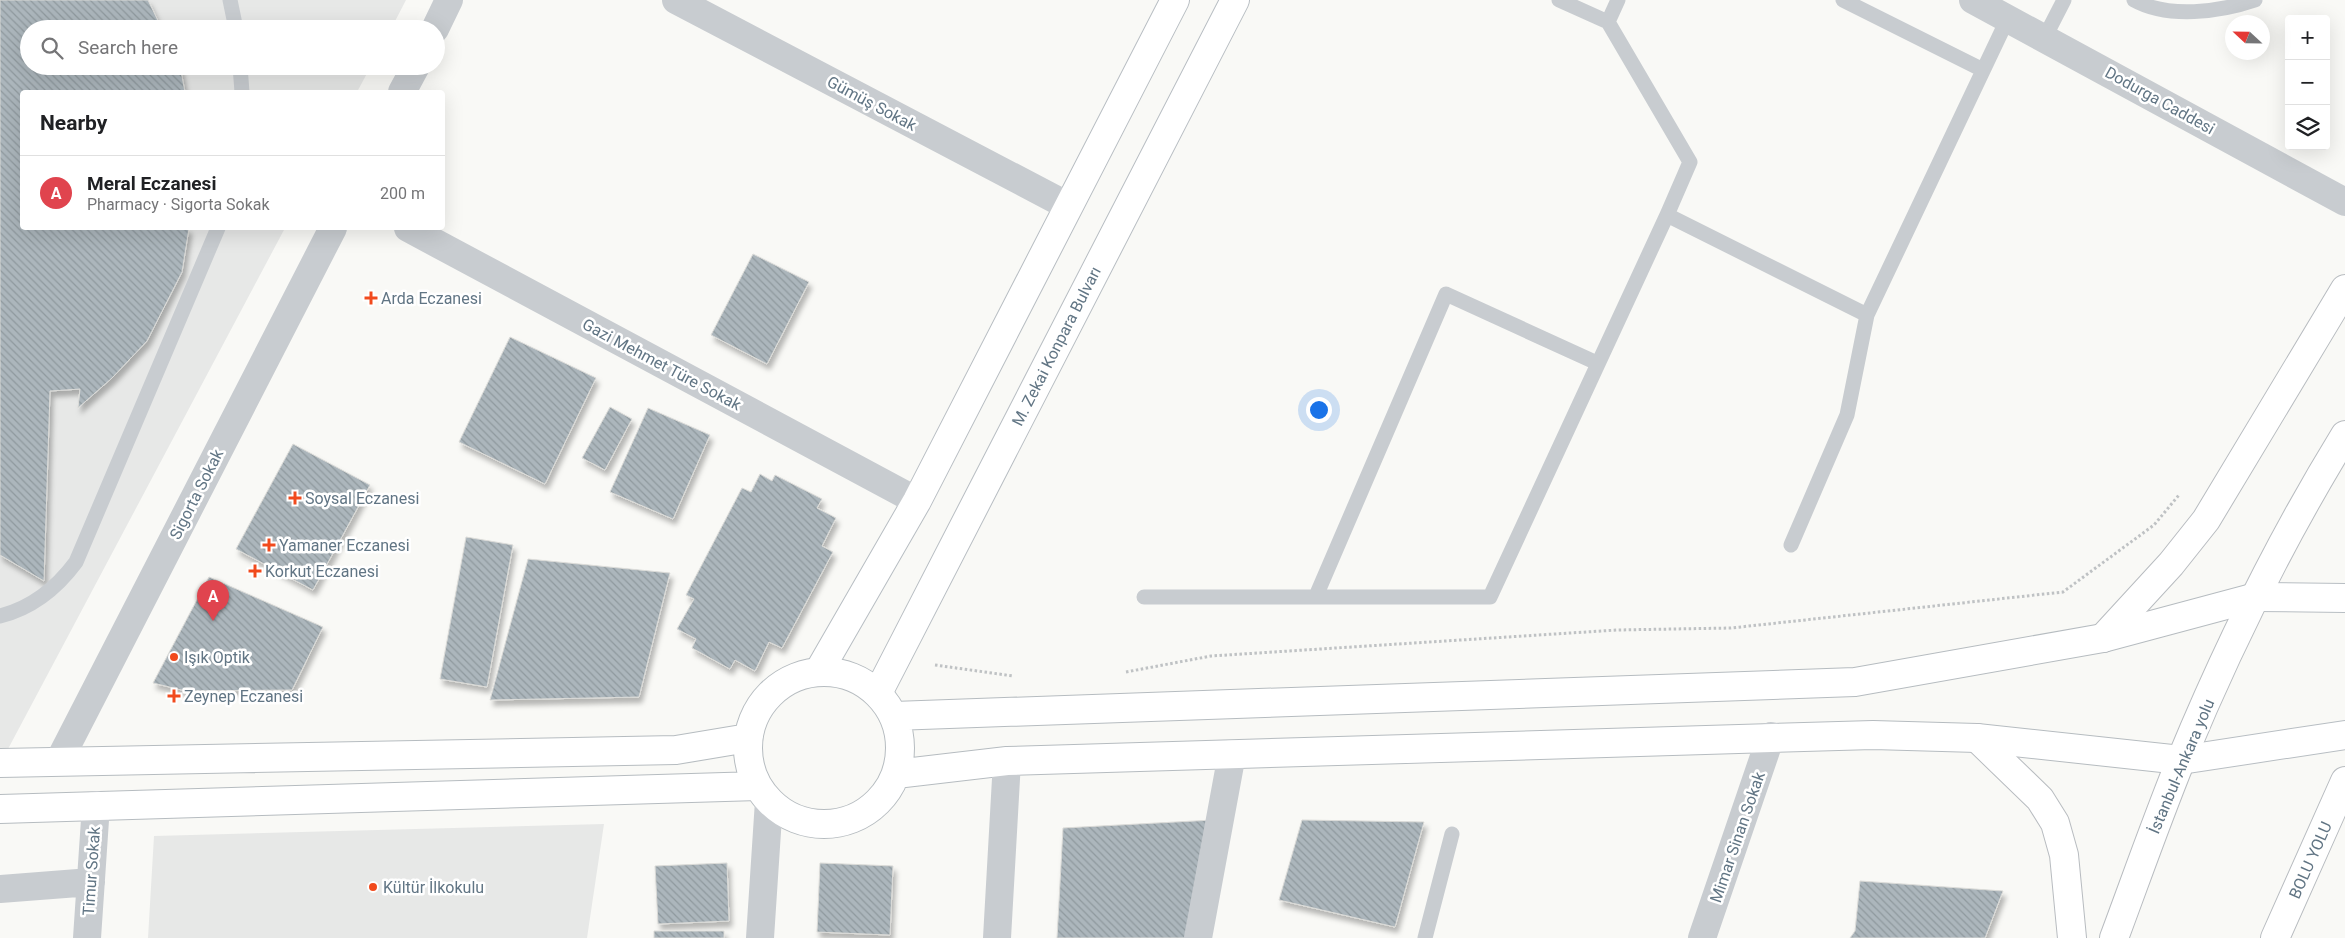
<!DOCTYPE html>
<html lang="en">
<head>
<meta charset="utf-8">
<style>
	:root { --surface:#fff; --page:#f6f6f6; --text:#202124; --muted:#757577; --line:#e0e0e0; --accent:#2563eb }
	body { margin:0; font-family:Roboto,sans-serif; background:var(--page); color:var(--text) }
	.controls { position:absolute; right:15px; top:15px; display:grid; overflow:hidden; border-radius:5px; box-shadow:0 5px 20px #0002 }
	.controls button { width:45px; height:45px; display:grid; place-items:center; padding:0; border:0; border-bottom:1px solid var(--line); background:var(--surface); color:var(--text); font:25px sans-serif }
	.compass { position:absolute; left:2225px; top:15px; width:45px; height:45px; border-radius:50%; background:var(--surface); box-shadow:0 5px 20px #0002; rotate:292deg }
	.you { position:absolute; left:1318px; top:409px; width:18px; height:18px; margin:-12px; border:4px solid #fff; border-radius:50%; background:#1a73e8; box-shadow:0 0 0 8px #1a73e833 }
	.badge { display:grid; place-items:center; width:32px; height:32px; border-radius:50%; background:var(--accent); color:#fff; font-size:16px; font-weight:700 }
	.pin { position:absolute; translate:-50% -41px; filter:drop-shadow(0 1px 2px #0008) }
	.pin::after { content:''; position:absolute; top:26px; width:18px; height:15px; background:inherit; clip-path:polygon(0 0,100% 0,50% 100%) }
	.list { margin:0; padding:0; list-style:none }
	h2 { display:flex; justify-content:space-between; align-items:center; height:65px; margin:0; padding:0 20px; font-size:21px }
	h2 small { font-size:16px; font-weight:400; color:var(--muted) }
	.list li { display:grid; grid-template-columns:32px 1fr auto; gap:15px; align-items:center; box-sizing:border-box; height:75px; padding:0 20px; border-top:1px solid var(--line) }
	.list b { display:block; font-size:19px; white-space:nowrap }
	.list p { margin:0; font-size:16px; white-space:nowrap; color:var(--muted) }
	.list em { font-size:16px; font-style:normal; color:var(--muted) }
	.icon { flex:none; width:28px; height:28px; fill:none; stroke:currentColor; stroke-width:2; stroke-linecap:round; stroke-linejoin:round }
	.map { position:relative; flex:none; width:2345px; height:938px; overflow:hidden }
	.search { position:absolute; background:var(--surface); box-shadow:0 5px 20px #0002; left:20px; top:20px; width:425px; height:55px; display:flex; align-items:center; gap:12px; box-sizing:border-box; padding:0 18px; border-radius:28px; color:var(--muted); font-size:19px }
	.panel { position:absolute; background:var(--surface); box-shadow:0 5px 20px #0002; left:20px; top:90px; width:425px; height:140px; border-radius:5px }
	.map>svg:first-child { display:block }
	.built { fill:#e7e8e7 }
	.building { fill:url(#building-back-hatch); stroke:#dbdbd8; filter:url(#shadow) }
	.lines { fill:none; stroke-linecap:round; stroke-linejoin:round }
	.secondary-casing { stroke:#b8bec3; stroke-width:30 }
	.primary-casing { stroke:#b6bcc0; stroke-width:30 }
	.highway-casing { stroke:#b8bcc0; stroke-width:30 }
	.path { stroke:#bfc2c4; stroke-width:3; stroke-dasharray:2.5 2.5; stroke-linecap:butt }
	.lane { stroke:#c8ccd0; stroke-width:15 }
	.street { stroke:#c8ccd0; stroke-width:28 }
	.secondary { stroke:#fff; stroke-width:28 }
	.primary { stroke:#fff; stroke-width:28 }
	.highway { stroke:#fff; stroke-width:28 }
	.poi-dot { fill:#f14a1d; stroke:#fff; stroke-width:2 }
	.labels { text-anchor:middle; stroke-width:5; stroke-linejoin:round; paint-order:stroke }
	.street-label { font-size:16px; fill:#617584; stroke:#fff }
	.poi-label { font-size:16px; fill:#617584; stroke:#fff; text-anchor:start }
</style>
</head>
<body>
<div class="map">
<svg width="2345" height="938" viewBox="0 0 2345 938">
	<defs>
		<pattern id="building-back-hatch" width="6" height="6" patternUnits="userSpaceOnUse" patternTransform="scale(1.25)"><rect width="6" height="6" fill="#acb6bc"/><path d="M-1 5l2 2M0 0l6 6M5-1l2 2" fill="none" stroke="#8f999e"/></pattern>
		<filter id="shadow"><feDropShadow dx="3" dy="5.5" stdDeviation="2.5" flood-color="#0004"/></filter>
	</defs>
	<rect width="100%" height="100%" fill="#f9f9f6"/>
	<path class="built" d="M0 0H406L391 29H29V66H371L357 92H22V228H285L8 749H0Z
		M604 824 587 938H148L154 836Z"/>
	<path class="building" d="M0 0H148L162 29H29V66H180L185 92H22V228H189L182 272 147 341 112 378 78 408 80 389 50 391 44 581 0 555Z
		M753 254 809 282 767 364 711 335Z
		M510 337 596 378 545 484 459 442Z
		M610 407 632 419 605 470 582 458Z
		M648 408 710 435 673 519 610 492Z
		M293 444 370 485 313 590 236 549Z
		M760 474 772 481 775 475 822 499 817 508 836 518 822 546 833 552 782 648 769 642 755 671 735 660 730 669 692 648 696 639 677 629 694 599 686 595 742 488 751 492Z
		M466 537 513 545 487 687 440 679Z
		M528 559 670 573 639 697 490 700Z
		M209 577 323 627 292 690 186 691 153 683Z
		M1213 820 1188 938H1057L1063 828Z
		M1302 820 1424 822 1395 927 1279 900Z
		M727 863 729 921 658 924 655 866Z
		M820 863 893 866 890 935 817 932Z
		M1860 881 2003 891 1985 938H1850L1855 931Z
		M654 931H724V938H654Z"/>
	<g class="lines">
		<defs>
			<path id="secondary" d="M2256 597 2345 598
				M819 671 917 501 1175 0
				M878 693 1235 0
				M2181 760 2345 735"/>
			<path id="primary" d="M748 748a76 76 0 1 1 152 0a76 76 0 1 1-152 0Z
				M894 716 1855 682 2103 638 2256 597
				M0 763 676 750 748 738
				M896 774 1007 761 1873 735 1977 738 2181 760
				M0 809 758 786"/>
			<path id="highway" d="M2103 638 2171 564 2206 520 2345 289
				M1977 738 2040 799 2055 823 2064 855 2072 938
				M2114 938C2136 879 2157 819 2181 760 2226 651 2283 536 2345 435
				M2275 938 2345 781"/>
		</defs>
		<use href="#secondary" class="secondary-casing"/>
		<use href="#primary" class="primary-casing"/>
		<use href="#highway" class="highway-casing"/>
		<path class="path" d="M935 665 1013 676
			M1126 672 1211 656 1617 630 1731 628 2063 592 2154 525 2179 495"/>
		<path class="lane" d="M230 0 236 29
			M1559 0 1608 22 1690 162 1667 215
			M1843 0 1983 70
			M2134 0C2168 19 2220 12 2255 0
			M1608 22 1618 0
			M2045 37 2064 0
			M240 66 242 92
			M1791 545 1847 415 1867 315
			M1316 596 1446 294 1597 363
			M1144 597H1490L1667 215 1867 315 2008 18
			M0 616C32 608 56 589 76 562L218 228
			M1425 938 1452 834"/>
		<path class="street" d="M676 0 1068 206
			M1973 0 2345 202
			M435 29 449 0
			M402 92 416 66
			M408 228 917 501
			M59 761 333 228
			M0 889 91 882
			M87 938 96 805
			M760 938 769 801
			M997 938 1007 761
			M1198 938 1232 754
			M1702 938 1771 736"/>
		<use href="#secondary" class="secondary"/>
		<use href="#primary" class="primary"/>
		<use href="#highway" class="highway"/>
	</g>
	<g class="poi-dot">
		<path d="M368.5 290.5h5v5h5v5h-5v5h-5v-5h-5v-5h5z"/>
		<path d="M292.5 490.5h5v5h5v5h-5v5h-5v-5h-5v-5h5z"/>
		<path d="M266.5 537.5h5v5h5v5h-5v5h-5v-5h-5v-5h5z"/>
		<path d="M252.5 563.5h5v5h5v5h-5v5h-5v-5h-5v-5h5z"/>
		<circle cx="174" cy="657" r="5"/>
		<path d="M171.5 688.5h5v5h5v5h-5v5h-5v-5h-5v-5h5z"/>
		<circle cx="373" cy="887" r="5"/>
	</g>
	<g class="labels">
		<g class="street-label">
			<text transform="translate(2160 100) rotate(29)" y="6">Dodurga Caddesi</text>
			<text transform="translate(872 103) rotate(28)" y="6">Gümüş Sokak</text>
			<text transform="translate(1056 346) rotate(-63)" y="6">M. Zekai Konpara Bulvarı</text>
			<text transform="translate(662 364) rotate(28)" y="6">Gazi Mehmet Türe Sokak</text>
			<text transform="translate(196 494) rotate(-63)" y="6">Sigorta Sokak</text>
			<text transform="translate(2181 766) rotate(-67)" y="6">İstanbul-Ankara yolu</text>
			<text transform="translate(1737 837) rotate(-71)" y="6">Mimar Sinan Sokak</text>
			<text transform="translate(2310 860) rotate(-66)" y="6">BOLU YOLU</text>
			<text transform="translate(91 871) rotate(-86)" y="6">Timur Sokak</text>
		</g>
		<g class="poi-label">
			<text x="381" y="304">Arda Eczanesi</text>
			<text x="305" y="504">Soysal Eczanesi</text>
			<text x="279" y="551">Yamaner Eczanesi</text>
			<text x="265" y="577">Korkut Eczanesi</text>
			<text x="184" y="663">Işık Optik</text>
			<text x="184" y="702">Zeynep Eczanesi</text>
			<text x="383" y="893">Kültür İlkokulu</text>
		</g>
	</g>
</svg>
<div class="controls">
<button>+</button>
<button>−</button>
<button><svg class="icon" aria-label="layers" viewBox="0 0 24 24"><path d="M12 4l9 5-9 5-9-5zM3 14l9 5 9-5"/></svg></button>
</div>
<svg class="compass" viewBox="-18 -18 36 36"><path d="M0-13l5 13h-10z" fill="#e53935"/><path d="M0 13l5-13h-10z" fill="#757577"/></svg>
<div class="you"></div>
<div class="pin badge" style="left:213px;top:621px;background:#e0444e">A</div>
<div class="search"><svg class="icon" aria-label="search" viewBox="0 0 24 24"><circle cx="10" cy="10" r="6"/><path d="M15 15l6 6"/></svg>Search here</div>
<section class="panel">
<h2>Nearby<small></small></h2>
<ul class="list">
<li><span class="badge" style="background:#e0444e">A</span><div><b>Meral Eczanesi</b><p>Pharmacy · Sigorta Sokak</p></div><em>200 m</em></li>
</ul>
</section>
</div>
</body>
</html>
